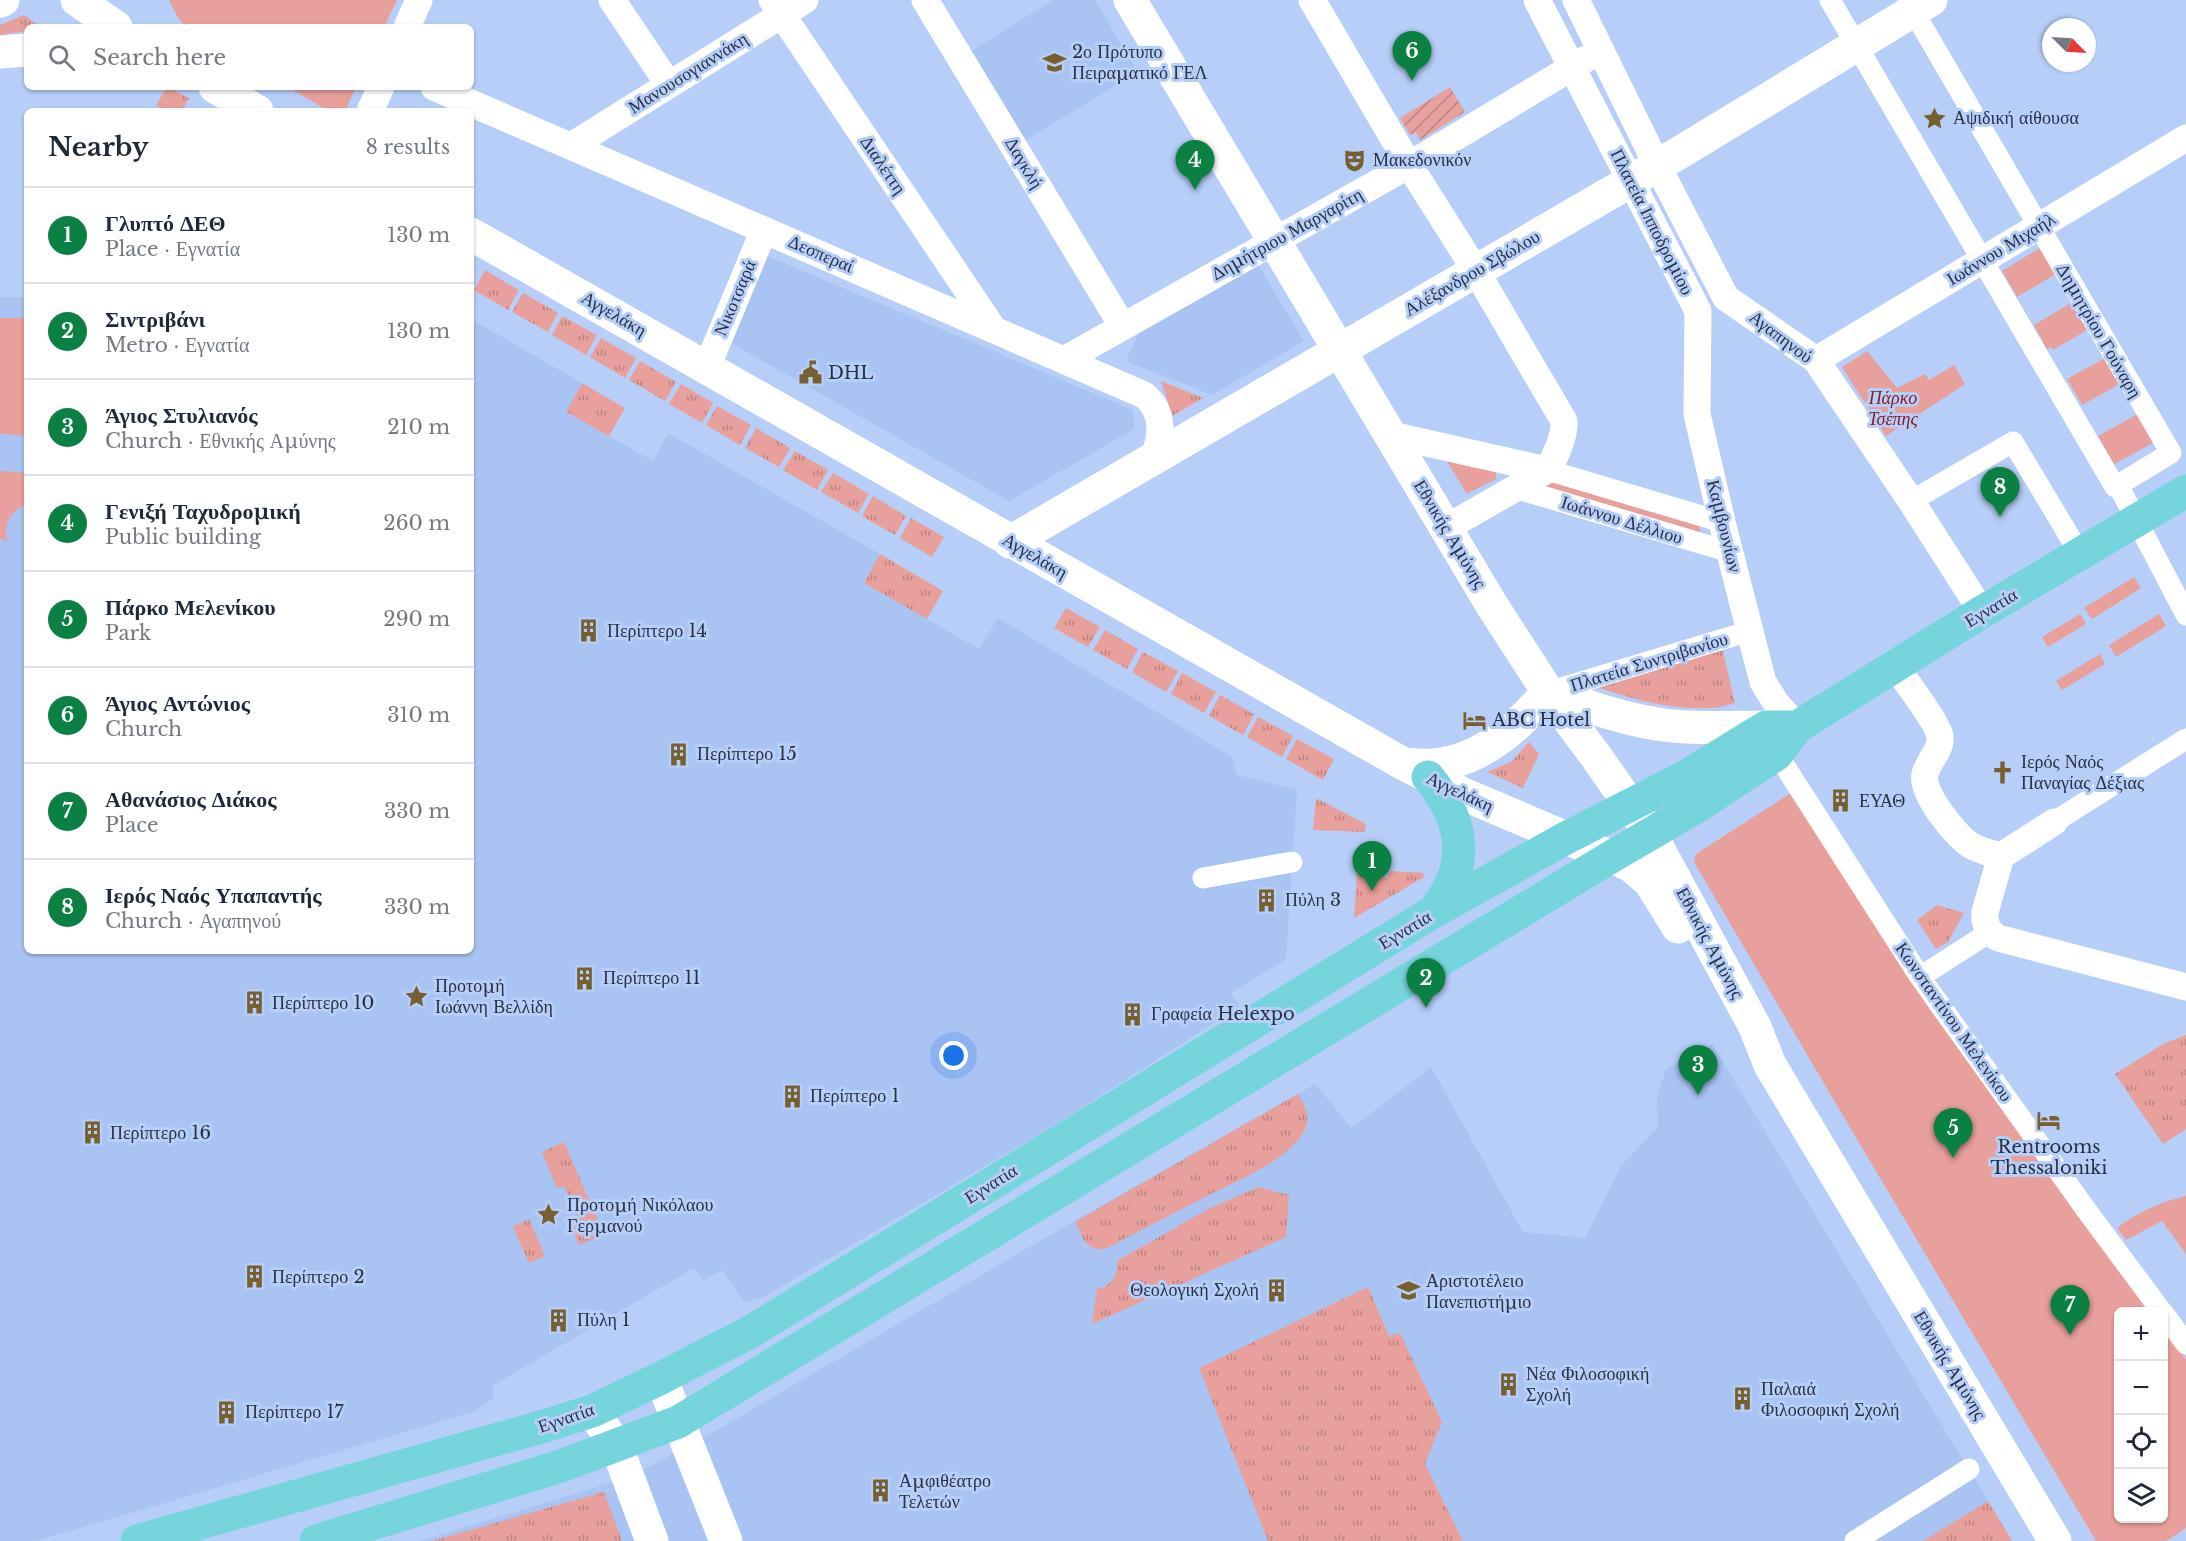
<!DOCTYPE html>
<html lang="en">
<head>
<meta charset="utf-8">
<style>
	:root { --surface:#fff; --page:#f2f2f3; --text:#1f2937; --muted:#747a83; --line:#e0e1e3; --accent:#0b8043 }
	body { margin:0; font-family:"Libre Baskerville",serif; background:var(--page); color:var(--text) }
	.controls { position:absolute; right:18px; bottom:18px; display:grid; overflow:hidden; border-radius:9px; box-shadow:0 2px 4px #0004 }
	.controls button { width:54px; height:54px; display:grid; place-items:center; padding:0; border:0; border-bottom:2px solid var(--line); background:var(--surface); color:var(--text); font:30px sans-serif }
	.compass { position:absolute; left:2042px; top:18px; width:54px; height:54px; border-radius:50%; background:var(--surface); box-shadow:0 2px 4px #0004; rotate:114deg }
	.you { position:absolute; left:954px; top:1056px; width:21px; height:21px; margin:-15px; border:4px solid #fff; border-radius:50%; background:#1a73e8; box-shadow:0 0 0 9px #1a73e833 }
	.badge { display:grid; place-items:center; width:39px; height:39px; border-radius:50%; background:var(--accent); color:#fff; font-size:20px; font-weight:700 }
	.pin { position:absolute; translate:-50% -50px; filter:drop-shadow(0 2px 3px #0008) }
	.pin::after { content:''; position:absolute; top:32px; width:21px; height:18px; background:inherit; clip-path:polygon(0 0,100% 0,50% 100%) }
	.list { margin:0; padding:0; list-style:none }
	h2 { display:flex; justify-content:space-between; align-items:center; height:78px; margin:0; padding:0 24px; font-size:26px }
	h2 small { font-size:20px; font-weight:400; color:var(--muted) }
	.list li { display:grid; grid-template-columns:39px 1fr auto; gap:18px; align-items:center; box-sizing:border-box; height:96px; padding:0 24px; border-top:2px solid var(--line) }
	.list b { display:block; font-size:22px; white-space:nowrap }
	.list p { margin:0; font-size:20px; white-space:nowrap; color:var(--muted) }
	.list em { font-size:20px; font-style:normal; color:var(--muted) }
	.icon { flex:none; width:33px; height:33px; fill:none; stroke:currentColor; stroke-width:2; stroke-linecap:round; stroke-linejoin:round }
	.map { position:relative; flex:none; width:2186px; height:1541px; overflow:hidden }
	.search { position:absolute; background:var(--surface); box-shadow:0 2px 4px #0004; left:24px; top:24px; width:450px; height:66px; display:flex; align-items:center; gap:15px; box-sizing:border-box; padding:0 21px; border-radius:9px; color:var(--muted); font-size:22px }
	.panel { position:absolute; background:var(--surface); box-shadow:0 2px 4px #0004; left:24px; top:108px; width:450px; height:846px; border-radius:9px }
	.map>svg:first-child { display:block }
	.built { fill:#a9c3f3 }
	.grass { fill:url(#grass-tufts) }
	.park { fill:#e8a09c }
	.garden { fill:url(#garden-furrows) }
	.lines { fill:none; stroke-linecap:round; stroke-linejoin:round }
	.pedestrian { stroke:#fff; stroke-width:21 }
	.minor { stroke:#fff; stroke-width:27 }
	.tertiary { stroke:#fff; stroke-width:33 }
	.secondary { stroke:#fff; stroke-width:33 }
	.primary { stroke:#76d5dc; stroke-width:33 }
	.labels { text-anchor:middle; stroke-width:6; stroke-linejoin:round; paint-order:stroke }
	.poi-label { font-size:18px; fill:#283142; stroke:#b7cef8; text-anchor:start }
	.street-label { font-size:18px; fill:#283142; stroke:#b7cef8 }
	.park-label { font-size:18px; font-style:italic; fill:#851d24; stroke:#b7cef8 }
</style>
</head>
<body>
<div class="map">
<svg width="2186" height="1541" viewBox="0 0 2186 1541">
	<defs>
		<pattern id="grass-tufts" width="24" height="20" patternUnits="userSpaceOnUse" patternTransform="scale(1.5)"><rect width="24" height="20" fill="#e8a09c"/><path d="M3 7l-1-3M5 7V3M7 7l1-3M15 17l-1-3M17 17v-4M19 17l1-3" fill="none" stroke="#bc8381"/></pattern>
		<pattern id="garden-furrows" width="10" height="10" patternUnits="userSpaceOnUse" patternTransform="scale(1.5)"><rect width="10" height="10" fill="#e8a09c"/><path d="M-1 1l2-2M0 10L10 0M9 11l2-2" fill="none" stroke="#bc8381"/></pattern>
	</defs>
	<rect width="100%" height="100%" fill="#b7cef8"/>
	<path class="built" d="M1054 0H1095L1138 72 1023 142 969 52Z
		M767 256 1133 410 1134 429 1009 501 731 343Z
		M1257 263 1304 341 1212 395 1126 361 1139 331Z
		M0 297H27V951H471V319L582 383 566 412 609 436 653 461 668 433 880 554 864 583 979 649 998 618 1232 757 1237 775 1297 790 1286 959 1231 993 1239 1007 1055 1125 764 1297 744 1302 722 1270 703 1281 694 1268 492 1386 494 1397 476 1411 36 1541H0Z
		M1712 1044 2012 1541H420L610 1483 647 1468 710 1434 1043 1239 1315 1084 1352 1128 1431 1067 1523 1232 1585 1238 1621 1166 1658 1127 1657 1096 1666 1069Z"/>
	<path class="grass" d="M24 15 41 27H27V31L0 35V25Z
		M167 87 189 98 182 111H167L156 105Z
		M485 270 519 290 508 310 474 290Z
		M523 293 558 313 548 332 512 312Z
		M562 316 597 335 586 355 552 335Z
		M601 338 636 358 625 378 590 357Z
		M640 361 676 382 665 401 629 380Z
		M1161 381 1203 398 1172 416Z
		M582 383 625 408 609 436 566 412Z
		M681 384 713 403 702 423 669 404Z
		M717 406 751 425 740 445 706 425Z
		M756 428 790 448 779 467 745 448Z
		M795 451 828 470 817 490 783 470Z
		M833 473 869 494 858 513 821 492Z
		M873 496 906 516 895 535 862 516Z
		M911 518 944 537 932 557 900 538Z
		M880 554 943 591 927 619 864 583Z
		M1066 608 1100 627 1088 647 1054 628Z
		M1105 630 1138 649 1127 669 1093 650Z
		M1722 647 1735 703C1696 717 1638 701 1600 688L1601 683Z
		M1143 652 1178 671 1166 692 1132 672Z
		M1182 673 1216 692 1204 713 1171 694Z
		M1220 695 1254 714 1243 735 1209 716Z
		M1258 717 1293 736 1282 757 1247 737Z
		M1297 739 1334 759 1323 780 1286 759Z
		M1529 742 1539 754 1523 788 1487 772 1511 762Z
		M1316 798 1366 824 1365 832 1313 830Z
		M1390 871 1423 873 1424 877 1354 918 1357 874 1387 878Z
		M1937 905 1964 913 1948 942 1936 949 1917 920Z
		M2186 1035V1129L2163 1144 2115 1074 2163 1044Z
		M1298 1094C1307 1109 1312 1119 1301 1136 1283 1162 1240 1179 1213 1193 1177 1211 1142 1230 1107 1248 1087 1253 1081 1237 1076 1221Z
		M564 1142 604 1235 579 1245 572 1227 580 1223 564 1186 557 1188 542 1152Z
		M1259 1187 1289 1195 1286 1237 1092 1324 1097 1289C1112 1286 1118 1276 1117 1261L1210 1208Z
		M529 1219 545 1256 529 1263 513 1227Z
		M1368 1287 1389 1336 1400 1333 1442 1422 1425 1464 1463 1541H1268L1199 1368Z
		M604 1492 622 1541H432Z
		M1988 1501 2012 1541H1923Z"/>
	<path class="park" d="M169 0H397L384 27H186L178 18Z
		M287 87H356L345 111H329Z
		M2040 248 2056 274 2017 297 2002 271Z
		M2071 303 2087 330 2053 350 2051 347 2047 349 2034 325Z
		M0 318H27V436L0 434Z
		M1867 351 1897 388 1925 374 1929 380 1954 365 1965 384 1886 436 1842 367Z
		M2105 358 2120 384 2082 405 2067 379Z
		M2138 414 2153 443 2114 464 2098 436Z
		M1445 458 1496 470V479L1467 494Z
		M0 471 27 473V505C9 510 4 524 7 542L0 538Z
		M1564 475 1697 514 1703 544 1530 493Z
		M2134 577 2141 588 2092 619 2084 608Z
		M2080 614 2086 624 2048 647 2042 637Z
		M2159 614 2166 626 2116 657 2109 645Z
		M2100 654 2105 664 2062 690 2056 681Z
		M1791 793 1933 1014 2150 1311 2118 1312V1518H2164V1330L2186 1360V1528L2166 1541H2096L1829 1092 1694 862 1696 854Z
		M2186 1196V1254L2162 1221 2126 1240 2117 1228C2140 1211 2158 1203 2186 1196Z"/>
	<path class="garden" d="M1450 87 1465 112 1420 140 1416 132 1410 135 1400 118Z"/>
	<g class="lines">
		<path class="pedestrian" d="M1830 0 2115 487 2171 453 1908 2
			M1547 470 1722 522
			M2118 485 2186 615
			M1515 488 1730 552
			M1911 501 2013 442 2080 554
			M1548 692 1750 631
			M1777 754 1920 977 2087 1211 2162 1312
			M2054 822 2186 739
			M1203 878 1292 862
			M1920 977 1990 932
			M2164 1314 2186 1344
			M1855 1541 1969 1469"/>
		<path class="minor" d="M612 0 669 85
			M772 0 994 330
			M925 0 1123 327
			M1312 0 1409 165 1476 271 1564 421C1565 436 1555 458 1547 470L1446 528
			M1537 0 1698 311 1697 414 1722 522 1763 682 1776 703 1797 727
			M1576 0 1657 165 1726 298 1816 360 1911 501 1982 612
			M407 27 419 0
			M434 87 1144 395C1164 411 1163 436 1153 458
			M370 111 381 87
			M571 146 805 0
			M1064 360 1409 165 1586 59
			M1816 360 2186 138
			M707 367 764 230
			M1391 435 1547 470
			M1895 666C1905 680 1937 722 1940 736 1942 750 1928 761 1925 774 1920 792 1956 836 1970 845 1980 851 1990 853 2001 856
			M2054 822 2001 856 1985 912C1984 924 1988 932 1998 938L2186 987"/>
		<path class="tertiary" d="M661 1378 726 1541
			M592 1411 616 1445 652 1541"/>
		<path class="secondary" d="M77 0 116 27
			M1130 0 1493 607 1548 692 1595 755 1651 835 1755 1027 1770 1065 2055 1541
			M0 1 3 0
			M0 52 27 50
			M215 87 257 111
			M471 234 1402 763 1463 794 1630 865 1650 882 1678 927
			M1010 542 1679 153 1931 0
			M1548 692C1589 707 1630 722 1673 726 1704 729 1735 727 1766 727
			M1408 764C1467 773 1512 734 1548 692"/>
		<path class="primary" d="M1428 777C1465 822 1471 866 1433 912
			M137 1541 548 1425 592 1411 661 1378 752 1331 1433 912 1566 838 1683 778 1766 727H1797
			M316 1541 561 1466 678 1422 1611 857 1698 806 1777 754 1797 727 1982 612 2186 491"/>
	</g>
	<defs>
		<symbol id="school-bare" viewBox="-9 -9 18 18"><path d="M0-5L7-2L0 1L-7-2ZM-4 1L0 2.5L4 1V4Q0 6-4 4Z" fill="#776030" stroke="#b7cef8" stroke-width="2.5" paint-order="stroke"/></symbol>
		<symbol id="sight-bare" viewBox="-9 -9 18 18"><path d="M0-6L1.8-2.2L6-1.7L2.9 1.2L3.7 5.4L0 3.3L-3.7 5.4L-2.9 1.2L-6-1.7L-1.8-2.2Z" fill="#776030" stroke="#b7cef8" stroke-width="2.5" paint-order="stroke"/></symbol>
		<symbol id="theatre-bare" viewBox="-9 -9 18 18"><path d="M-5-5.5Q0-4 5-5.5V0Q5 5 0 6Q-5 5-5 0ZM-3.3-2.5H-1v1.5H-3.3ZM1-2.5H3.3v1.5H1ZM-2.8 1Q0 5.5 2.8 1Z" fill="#776030" stroke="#b7cef8" stroke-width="2.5" paint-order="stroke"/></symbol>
		<symbol id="civic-bare" viewBox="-9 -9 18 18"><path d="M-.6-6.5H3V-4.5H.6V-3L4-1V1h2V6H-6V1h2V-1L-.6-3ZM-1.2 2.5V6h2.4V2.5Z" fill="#776030" stroke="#b7cef8" stroke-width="2.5" paint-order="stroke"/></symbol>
		<symbol id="building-bare" viewBox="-9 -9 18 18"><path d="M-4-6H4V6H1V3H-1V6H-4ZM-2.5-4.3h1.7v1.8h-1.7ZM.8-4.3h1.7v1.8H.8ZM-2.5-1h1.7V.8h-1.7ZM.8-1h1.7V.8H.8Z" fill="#776030" stroke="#b7cef8" stroke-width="2.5" paint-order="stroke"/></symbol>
		<symbol id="hotel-bare" viewBox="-9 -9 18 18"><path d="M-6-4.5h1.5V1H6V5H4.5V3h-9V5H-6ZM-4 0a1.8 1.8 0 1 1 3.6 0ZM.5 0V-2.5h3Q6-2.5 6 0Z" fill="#776030" stroke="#b7cef8" stroke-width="2.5" paint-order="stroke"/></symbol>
		<symbol id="church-bare" viewBox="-9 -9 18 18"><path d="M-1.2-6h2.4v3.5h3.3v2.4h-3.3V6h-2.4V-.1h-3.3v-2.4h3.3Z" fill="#776030" stroke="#b7cef8" stroke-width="2.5" paint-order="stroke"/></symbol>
		<symbol id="university-bare" viewBox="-9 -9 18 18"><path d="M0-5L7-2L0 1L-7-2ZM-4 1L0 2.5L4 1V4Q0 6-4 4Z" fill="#776030" stroke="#b7cef8" stroke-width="2.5" paint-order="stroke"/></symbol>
	</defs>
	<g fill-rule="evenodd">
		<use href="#school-bare" x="1038" y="46" width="33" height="33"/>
		<use href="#sight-bare" x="1918" y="102" width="33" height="33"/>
		<use href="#theatre-bare" x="1338" y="144" width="33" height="33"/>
		<use href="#civic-bare" x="794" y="356" width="33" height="33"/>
		<use href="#building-bare" x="572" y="614" width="33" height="33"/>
		<use href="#hotel-bare" x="1458" y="704" width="33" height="33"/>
		<use href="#building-bare" x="662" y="738" width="33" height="33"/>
		<use href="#church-bare" x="1986" y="756" width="33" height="33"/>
		<use href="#building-bare" x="1824" y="784" width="33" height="33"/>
		<use href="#building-bare" x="1250" y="884" width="33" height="33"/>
		<use href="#building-bare" x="568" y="962" width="33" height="33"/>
		<use href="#sight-bare" x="400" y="980" width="33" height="33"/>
		<use href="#building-bare" x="238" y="986" width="33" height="33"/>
		<use href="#building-bare" x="1116" y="998" width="33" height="33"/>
		<use href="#building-bare" x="776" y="1080" width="33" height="33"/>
		<use href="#hotel-bare" x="2032" y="1104" width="33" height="33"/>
		<use href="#building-bare" x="76" y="1116" width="33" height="33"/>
		<use href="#sight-bare" x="532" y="1198" width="33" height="33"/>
		<use href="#building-bare" x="238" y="1260" width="33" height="33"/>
		<use href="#building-bare" x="1260" y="1274" width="33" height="33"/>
		<use href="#university-bare" x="1392" y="1274" width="33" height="33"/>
		<use href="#building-bare" x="542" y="1304" width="33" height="33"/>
		<use href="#building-bare" x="1492" y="1368" width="33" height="33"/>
		<use href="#building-bare" x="1726" y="1382" width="33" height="33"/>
		<use href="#building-bare" x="210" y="1396" width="33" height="33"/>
		<use href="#building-bare" x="864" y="1474" width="33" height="33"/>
	</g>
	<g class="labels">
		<g class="poi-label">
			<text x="1072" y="58">2ο Πρότυπο<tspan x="1072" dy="21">Πειραματικό ΓΕΛ</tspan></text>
			<text x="1953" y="124">Αψιδική αίθουσα</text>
			<text x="1373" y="166">Μακεδονικόν</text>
			<text x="828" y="379">DHL</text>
			<text x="607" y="637">Περίπτερο 14</text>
			<text x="1492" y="726">ABC Hotel</text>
			<text x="697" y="760">Περίπτερο 15</text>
			<text x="2021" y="768">Ιερός Ναός<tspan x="2021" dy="21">Παναγίας Δέξιας</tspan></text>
			<text x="1859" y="807">ΕΥΑΘ</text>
			<text x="1285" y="906">Πύλη 3</text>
			<text x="603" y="984">Περίπτερο 11</text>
			<text x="435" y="992">Προτομή<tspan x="435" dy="21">Ιωάννη Βελλίδη</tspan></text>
			<text x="272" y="1009">Περίπτερο 10</text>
			<text x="1151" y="1020">Γραφεία Helexpo</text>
			<text x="810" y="1102">Περίπτερο 1</text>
			<text x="110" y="1139">Περίπτερο 16</text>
			<text x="2049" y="1153" text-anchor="middle">Rentrooms<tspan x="2049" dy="21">Thessaloniki</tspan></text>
			<text x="567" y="1211">Προτομή Νικόλαου<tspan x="567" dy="21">Γερμανού</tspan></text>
			<text x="272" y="1283">Περίπτερο 2</text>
			<text x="1426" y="1287">Αριστοτέλειο<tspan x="1426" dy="21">Πανεπιστήμιο</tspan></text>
			<text x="1259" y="1296" text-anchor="end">Θεολογική Σχολή</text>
			<text x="577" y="1326">Πύλη 1</text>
			<text x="1526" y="1380">Νέα Φιλοσοφική<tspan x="1526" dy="21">Σχολή</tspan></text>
			<text x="1761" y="1395">Παλαιά<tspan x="1761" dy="21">Φιλοσοφική Σχολή</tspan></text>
			<text x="245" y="1418">Περίπτερο 17</text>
			<text x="899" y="1487">Αμφιθέατρο<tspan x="899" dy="21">Τελετών</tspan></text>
		</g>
		<g class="street-label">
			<text transform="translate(688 73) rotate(-32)" y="6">Μανουσογιαννάκη</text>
			<text transform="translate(1024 163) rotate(59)" y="6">Δαγκλή</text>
			<text transform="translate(883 165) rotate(56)" y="6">Διαλέττη</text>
			<text transform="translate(1652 222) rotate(63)" y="6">Πλατεία Ιπποδρομίου</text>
			<text transform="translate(1287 234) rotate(-29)" y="6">Δημήτριου Μαργαρίτη</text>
			<text transform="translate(2001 249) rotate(-31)" y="6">Ιωάννου Μιχαήλ</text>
			<text transform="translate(821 254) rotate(23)" y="6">Δεσπεραί</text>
			<text transform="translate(1472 273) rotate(-30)" y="6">Αλέξανδρου Σβώλου</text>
			<text transform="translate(735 298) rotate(-67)" y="6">Νικοτσαρά</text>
			<text transform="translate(614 314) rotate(30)" y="6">Αγγελάκη</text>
			<text transform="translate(2099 331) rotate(60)" y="6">Δημητρίου Γούναρη</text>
			<text transform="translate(1781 337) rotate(37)" y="6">Αγαπηνού</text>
			<text transform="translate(1622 520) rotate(17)" y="6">Ιωάννου Δέλλιου</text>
			<text transform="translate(1724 526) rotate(76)" y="6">Καμβουνίων</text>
			<text transform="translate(1450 534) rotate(59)" y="6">Εθνικής Αμύνης</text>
			<text transform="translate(1035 556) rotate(30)" y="6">Αγγελάκη</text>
			<text transform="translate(1991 608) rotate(-31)" y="6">Εγνατία</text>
			<text transform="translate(1649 662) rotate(-17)" y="6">Πλατεία Συντριβανίου</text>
			<text transform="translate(1460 792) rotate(25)" y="6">Αγγελάκη</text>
			<text transform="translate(1405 930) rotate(-31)" y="6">Εγνατία</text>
			<text transform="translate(1710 943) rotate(62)" y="6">Εθνικής Αμύνης</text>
			<text transform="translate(1954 1022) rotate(55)" y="6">Κωνσταντίνου Μελενίκου</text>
			<text transform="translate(991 1184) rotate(-32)" y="6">Εγνατία</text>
			<text transform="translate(1950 1365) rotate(59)" y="6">Εθνικής Αμύνης</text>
			<text transform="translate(566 1418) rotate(-19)" y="6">Εγνατία</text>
		</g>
		<g class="park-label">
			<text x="1893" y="404">Πάρκο<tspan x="1893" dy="21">Τσέπης</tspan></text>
		</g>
	</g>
</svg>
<div class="controls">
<button>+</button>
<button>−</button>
<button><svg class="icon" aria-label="locate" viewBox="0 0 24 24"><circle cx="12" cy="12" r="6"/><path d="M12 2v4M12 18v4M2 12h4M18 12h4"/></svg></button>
<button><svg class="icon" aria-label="layers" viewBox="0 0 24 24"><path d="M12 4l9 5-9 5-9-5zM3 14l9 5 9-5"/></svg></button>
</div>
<svg class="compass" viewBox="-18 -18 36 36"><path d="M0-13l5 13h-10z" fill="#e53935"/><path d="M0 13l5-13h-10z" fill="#747a83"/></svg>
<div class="you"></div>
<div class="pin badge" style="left:1372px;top:891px">1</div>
<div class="pin badge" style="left:1426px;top:1008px">2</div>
<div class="pin badge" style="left:1698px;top:1095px">3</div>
<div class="pin badge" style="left:1195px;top:190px">4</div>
<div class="pin badge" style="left:1953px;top:1158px">5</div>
<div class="pin badge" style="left:1412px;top:81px">6</div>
<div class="pin badge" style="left:2070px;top:1335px">7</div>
<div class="pin badge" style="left:2000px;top:517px">8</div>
<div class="search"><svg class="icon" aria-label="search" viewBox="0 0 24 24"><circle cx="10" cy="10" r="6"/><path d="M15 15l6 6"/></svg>Search here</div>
<section class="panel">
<h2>Nearby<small>8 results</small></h2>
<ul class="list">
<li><span class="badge">1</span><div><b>Γλυπτό ΔΕΘ</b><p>Place · Εγνατία</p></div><em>130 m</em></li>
<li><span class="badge">2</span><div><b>Σιντριβάνι</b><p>Metro · Εγνατία</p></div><em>130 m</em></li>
<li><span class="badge">3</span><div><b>Άγιος Στυλιανός</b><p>Church · Εθνικής Αμύνης</p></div><em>210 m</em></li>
<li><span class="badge">4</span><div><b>Γενιξή Ταχυδρομική</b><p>Public building</p></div><em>260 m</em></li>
<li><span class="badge">5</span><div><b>Πάρκο Μελενίκου</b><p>Park</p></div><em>290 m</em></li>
<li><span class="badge">6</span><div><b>Άγιος Αντώνιος</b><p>Church</p></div><em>310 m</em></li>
<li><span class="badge">7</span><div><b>Αθανάσιος Διάκος</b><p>Place</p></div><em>330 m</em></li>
<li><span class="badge">8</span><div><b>Ιερός Ναός Υπαπαντής</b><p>Church · Αγαπηνού</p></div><em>330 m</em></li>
</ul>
</section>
</div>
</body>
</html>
